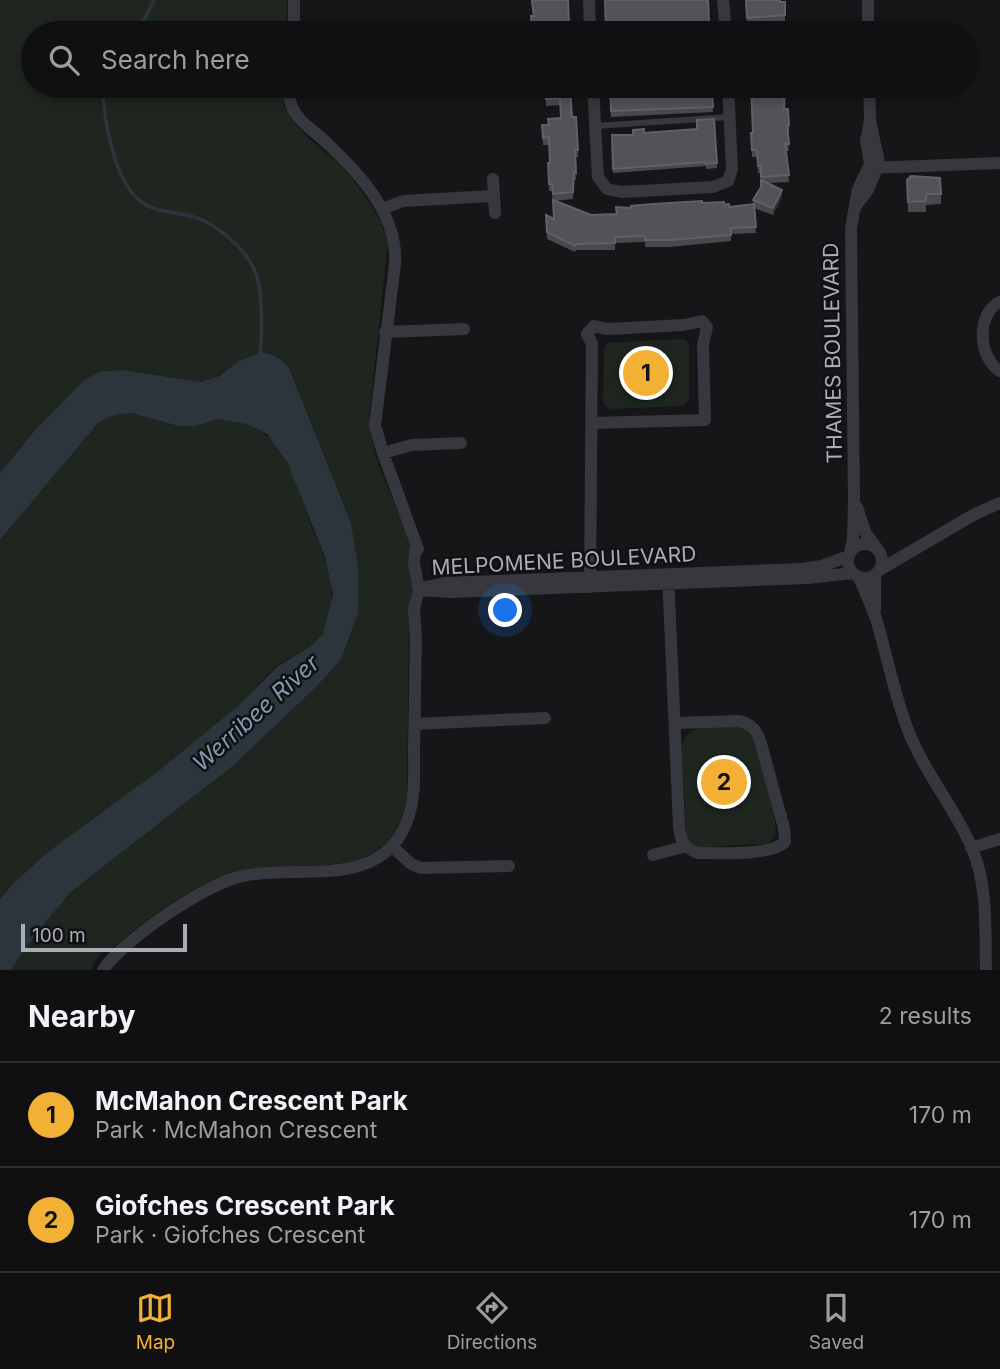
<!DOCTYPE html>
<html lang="en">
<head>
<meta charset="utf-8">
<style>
	:root { --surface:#101012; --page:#1e1e20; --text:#f1f3f6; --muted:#9c9d9f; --line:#303032; --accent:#f2b134 }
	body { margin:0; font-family:Inter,sans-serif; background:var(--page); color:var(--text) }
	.scale { position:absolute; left:21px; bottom:18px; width:166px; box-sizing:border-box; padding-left:7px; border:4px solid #a8adb8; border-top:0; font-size:19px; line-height:24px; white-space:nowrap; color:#a8adb8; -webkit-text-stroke:5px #111113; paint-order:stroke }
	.you { position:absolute; left:506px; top:611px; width:24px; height:24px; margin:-18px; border:5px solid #fff; border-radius:50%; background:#1a73e8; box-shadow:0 0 0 10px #1a73e833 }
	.badge { display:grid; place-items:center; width:46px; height:46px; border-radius:50%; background:var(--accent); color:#111; font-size:23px; font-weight:700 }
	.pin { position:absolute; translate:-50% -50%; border:4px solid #fff; box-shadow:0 2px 7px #0006 }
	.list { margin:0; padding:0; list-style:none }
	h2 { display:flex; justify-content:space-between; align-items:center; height:91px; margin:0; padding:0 28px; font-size:30px }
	h2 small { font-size:23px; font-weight:400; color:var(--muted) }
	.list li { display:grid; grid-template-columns:46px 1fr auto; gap:21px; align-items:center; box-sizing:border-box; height:105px; padding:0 28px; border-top:2px solid var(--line) }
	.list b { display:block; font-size:26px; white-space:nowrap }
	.list p { margin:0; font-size:23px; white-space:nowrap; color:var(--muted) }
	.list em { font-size:23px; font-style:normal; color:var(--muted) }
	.icon { flex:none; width:38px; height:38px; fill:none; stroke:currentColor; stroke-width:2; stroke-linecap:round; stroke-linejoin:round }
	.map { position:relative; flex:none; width:1000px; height:970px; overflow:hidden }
	.search { position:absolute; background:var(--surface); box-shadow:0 4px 10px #0003; left:21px; right:21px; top:21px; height:77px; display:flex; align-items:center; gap:18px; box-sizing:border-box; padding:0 24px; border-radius:38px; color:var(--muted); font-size:26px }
	.sheet { height:301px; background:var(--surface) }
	nav { display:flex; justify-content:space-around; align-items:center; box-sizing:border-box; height:98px; border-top:2px solid var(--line); background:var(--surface); font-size:19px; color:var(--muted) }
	nav a { display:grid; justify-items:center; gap:4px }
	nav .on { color:var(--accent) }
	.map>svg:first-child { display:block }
	.green { fill:#1e261f }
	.water { fill:#2c353c }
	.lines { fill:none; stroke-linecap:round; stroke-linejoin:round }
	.stream { stroke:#2c353c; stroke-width:3.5 }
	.service { stroke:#37383d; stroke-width:6 }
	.minor { stroke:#37383d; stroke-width:12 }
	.wall { fill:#47494d }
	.shaded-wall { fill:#2f3033 }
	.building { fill:#525359; stroke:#5f6168; stroke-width:2 }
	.labels { text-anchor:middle; stroke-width:5; stroke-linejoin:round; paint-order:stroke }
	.street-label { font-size:21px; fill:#a8adb8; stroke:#111113 }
	.water-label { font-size:23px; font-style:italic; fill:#7f9bb3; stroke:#111113 }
</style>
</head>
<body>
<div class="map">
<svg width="1000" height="970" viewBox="0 0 1000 970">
	<rect width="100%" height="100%" fill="#161618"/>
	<path class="green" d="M0 0H287V33H33V86H281C280 125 321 144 344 169 363 191 381 216 388 243L369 418 375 455 408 537 414 580 409 613 407 794C393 894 297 853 231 873 195 883 137 926 109 951L104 947 90 970H11L37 932 72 891 234 765 316 687 341 660 358 613V565L351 523 289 368 226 370 210 380 201 382 123 370 83 381 36 429 0 473Z
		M679 339 686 340 689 345V397L686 404 681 406 612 409 606 406 603 401 604 350 607 343Z
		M132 413C147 416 163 423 178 426 193 428 205 419 219 419 286 423 291 476 312 527 326 560 342 598 323 633 314 650 290 656 276 667 262 678 252 693 239 705 215 728 187 749 161 770 107 813 45 847 0 899V540L99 422 115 415Z
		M741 727 748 731 753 737C757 754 780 822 775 834 773 841 769 843 763 844L701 847 694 845 686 835 682 747C684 721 721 727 741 727Z"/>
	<path class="water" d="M260 353C273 353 281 359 289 368L351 523 358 565V613L341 660 316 687 234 765 72 891 37 932 11 970H0V899L14 883 48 852 160 770 239 705 277 667 311 646 323 634 333 595 325 557 287 462 267 434 247 424 217 419 195 426H178L132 413 115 415 99 422 0 540V473L36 429 83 381 99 372 123 370 201 382 219 376 239 361Z"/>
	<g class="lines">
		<path class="stream" d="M137 33 154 0
			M103 86C103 117 114 181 140 201 154 212 174 212 191 216 215 222 245 248 255 271 263 289 262 336 260 357"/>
		<path class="service" d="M595 126 729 117"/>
		<path class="minor" d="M589 0 590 33
			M723 0 726 33
			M868 0V33
			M294 33V0
			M289 86C287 118 309 125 329 145 362 176 398 216 395 264L375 425 383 453 418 549
			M593 86 598 177 607 189 621 192 713 187 728 181 732 169 728 86
			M868 168 1000 163
			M493 179 495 213
			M856 206 868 190 879 163 870 120 869 86
			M382 209 403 201 492 196
			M1000 302C976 313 978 358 1000 371
			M385 332 464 329
			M383 453 412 445 461 443
			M857 507 866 534 876 547
			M848 561a17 17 0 1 1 34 0a17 17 0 1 1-34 0Z
			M850 553 853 538 854 500 851 228 858 189 870 164 866 141 870 120
			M881 569 975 514 1000 503
			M668 574 679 826C680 839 684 848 698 853 718 853 771 856 785 842L784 828 760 740C756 729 750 723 738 721L676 723
			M875 575V610
			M859 577C865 592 872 607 877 622 888 659 895 699 910 735 926 775 955 808 972 848 988 886 985 929 986 970
			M426 587 444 583 801 569 822 566 849 556
			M590 587 592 344 587 334 594 326 607 329 684 325 702 321 707 327 703 345 705 420 591 423
			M419 590 451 592 807 578 853 573
			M415 724 545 718
			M392 846 411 864 421 868 509 866
			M971 848 1000 839
			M653 855 686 846
			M103 970C123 940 207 883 242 876 299 864 381 891 407 821 416 798 414 771 414 747 415 712 415 676 416 641L414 609 419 590 414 563 416 544"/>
	</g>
	<path class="wall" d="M531 0H568L569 33H532L531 16H533Z
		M605 0 709 23V29L606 33Z
		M745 0H780V2H785V22L747 25Z
		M545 86H574V95H571L572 117 578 150V157H575L576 180 574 179 573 199 555 201 591 215 616 214 631 208 702 203 724 205 729 207 753 204V200L761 187V173H758L757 157H752L751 133H753L784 109 789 125V132H787L789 151H786L789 182 767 183 782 197 773 215 754 208 756 233 731 234V241L670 247H645V242L615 243V250H576L575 252 547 239 546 215 554 219 552 191H549L548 170 550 163 549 145H543L542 125H549L561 118 560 105 546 106Z
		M609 86H712L713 112 611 117Z
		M714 119 717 168 706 169V166L613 173 612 135H633L644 133 697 129Z
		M907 180 941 194V204L926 205V212H908Z"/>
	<path class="shaded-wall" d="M782 190V197L773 215V208Z"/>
	<path class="building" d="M532 0H568L569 28 532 30 531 16H534Z
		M605 0H708L709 23 606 29Z
		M746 0H780V2H785V15L747 18Z
		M546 86H574V88H570L572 117H576L578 150H575L576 173 574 172 573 192 553 194 552 184H549L548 163H550L549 137 543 138 542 125H549L548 119 561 118 560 98 546 99Z
		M610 86H712L713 107 611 111Z
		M751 86H785L784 109H788L789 125H787L789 144H785L789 175 761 177V166H758L757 150H752L751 133H753Z
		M714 119 717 163 706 164V162L613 169 612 135H633V130L644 129V133L697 129V120Z
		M911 176 940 178 941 194H926V201L908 202 907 180Z
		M761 180 782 190 773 208 753 200 761 187Z
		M553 200 591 215 617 214 616 207 631 208V206L653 204 702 201V203L724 202V205L729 204V207L754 204 756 227 731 228V235L670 240H645V236L615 237V243L576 244 575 246 547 232 546 215 554 219Z"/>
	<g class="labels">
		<g class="street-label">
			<text transform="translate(833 353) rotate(-91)" y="7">THAMES BOULEVARD</text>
			<text transform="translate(564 561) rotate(-3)" y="7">MELPOMENE BOULEVARD</text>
		</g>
		<g class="water-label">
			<text transform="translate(256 713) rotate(-42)" y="8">Werribee River</text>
		</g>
	</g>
</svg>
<div class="scale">100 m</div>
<div class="you"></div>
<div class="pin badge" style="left:646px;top:373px">1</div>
<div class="pin badge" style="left:724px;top:782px">2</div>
<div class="search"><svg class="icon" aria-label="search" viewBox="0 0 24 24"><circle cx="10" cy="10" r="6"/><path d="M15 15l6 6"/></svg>Search here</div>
</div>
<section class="sheet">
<h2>Nearby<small>2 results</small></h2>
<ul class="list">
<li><span class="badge">1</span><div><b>McMahon Crescent Park</b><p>Park · McMahon Crescent</p></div><em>170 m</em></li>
<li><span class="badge">2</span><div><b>Giofches Crescent Park</b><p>Park · Giofches Crescent</p></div><em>170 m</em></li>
</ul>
</section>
<nav>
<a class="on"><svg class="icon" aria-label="map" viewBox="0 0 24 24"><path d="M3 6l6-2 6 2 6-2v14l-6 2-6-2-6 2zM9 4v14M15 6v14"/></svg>Map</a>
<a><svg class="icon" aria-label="directions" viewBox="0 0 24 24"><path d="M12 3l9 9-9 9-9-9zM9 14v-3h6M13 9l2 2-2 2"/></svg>Directions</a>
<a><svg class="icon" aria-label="saved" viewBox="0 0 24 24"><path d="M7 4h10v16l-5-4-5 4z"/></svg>Saved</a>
</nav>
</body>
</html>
